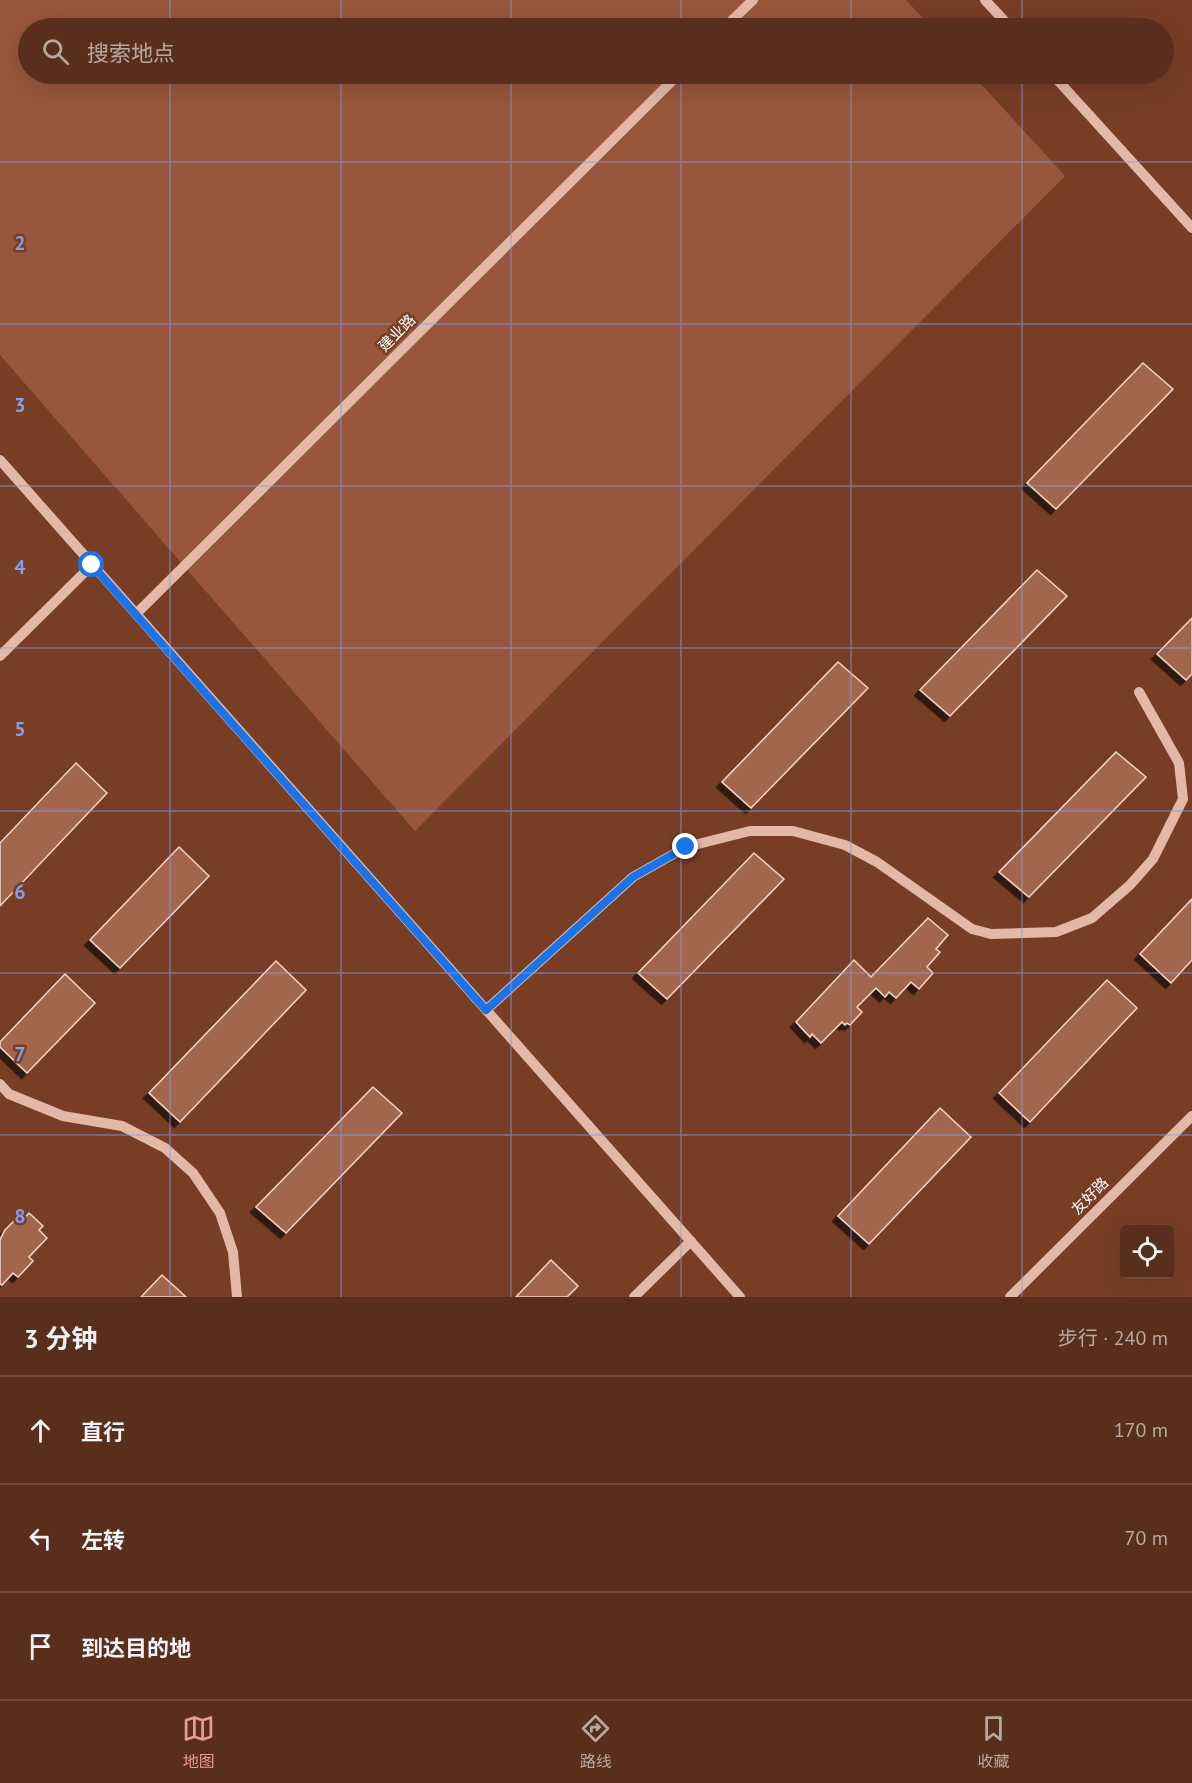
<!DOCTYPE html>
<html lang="zh">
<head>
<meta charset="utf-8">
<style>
	:root { --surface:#5a2e1c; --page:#603625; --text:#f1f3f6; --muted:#b8a8a3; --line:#6f4a3b; --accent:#e69b98 }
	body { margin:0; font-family:"PT Sans","Noto Sans SC",sans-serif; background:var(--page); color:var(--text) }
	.controls { position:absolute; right:18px; bottom:18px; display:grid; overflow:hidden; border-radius:6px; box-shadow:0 6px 24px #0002 }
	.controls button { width:54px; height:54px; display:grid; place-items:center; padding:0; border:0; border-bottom:2px solid var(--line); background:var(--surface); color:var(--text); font:30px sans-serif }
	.stop { position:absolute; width:18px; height:18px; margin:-14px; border:4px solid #1a73e8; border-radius:50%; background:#fff }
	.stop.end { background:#1a73e8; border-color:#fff; box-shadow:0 2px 6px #0008 }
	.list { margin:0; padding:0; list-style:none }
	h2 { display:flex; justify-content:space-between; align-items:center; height:78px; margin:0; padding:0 24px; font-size:26px }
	h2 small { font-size:20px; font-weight:400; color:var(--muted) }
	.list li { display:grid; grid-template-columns:39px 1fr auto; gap:18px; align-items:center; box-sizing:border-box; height:108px; padding:0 24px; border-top:2px solid var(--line) }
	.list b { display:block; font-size:22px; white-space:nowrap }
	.list em { font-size:20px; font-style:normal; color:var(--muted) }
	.icon { flex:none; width:33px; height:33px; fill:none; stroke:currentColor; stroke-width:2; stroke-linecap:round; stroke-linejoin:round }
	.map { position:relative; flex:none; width:1192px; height:1297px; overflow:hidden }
	.search { position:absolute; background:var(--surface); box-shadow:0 6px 24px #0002; left:18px; right:18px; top:18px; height:66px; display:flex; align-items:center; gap:15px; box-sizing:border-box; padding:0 21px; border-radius:33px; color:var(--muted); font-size:22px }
	.sheet { height:402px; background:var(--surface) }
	nav { display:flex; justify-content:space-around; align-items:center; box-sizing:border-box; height:84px; border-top:2px solid var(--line); background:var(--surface); font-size:16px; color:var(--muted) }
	nav a { display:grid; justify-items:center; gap:3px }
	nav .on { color:var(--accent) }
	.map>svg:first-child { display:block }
	.green { fill:#98563c }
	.building { fill:#a2664e; stroke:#f3d5ca; stroke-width:1.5; filter:url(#shadow) }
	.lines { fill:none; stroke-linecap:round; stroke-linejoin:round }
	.minor { stroke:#e3b8a7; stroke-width:10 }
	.route { stroke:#1a73e8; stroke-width:8 }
	.grid { fill:none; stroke:#839eea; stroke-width:1.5; stroke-opacity:0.55 }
	.labels { text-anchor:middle; stroke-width:5; stroke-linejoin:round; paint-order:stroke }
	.street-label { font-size:15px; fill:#fff; stroke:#783e25 }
	.grid-label { font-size:20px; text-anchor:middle; font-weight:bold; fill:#839eea; stroke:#783e25; stroke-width:5; stroke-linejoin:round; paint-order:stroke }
</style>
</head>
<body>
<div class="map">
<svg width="1192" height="1297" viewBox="0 0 1192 1297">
	<defs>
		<filter id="shadow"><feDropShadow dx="-5.5" dy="5.5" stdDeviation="0" flood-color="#0009"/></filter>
	</defs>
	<rect width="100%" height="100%" fill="#783e25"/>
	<path class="green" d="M0 0H906L932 28H28V74H972L1065 176 415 831 0 355Z"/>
	<path class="building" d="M1143 363 1173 389 1056 509 1027 483Z
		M1037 570 1067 596 950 716 920 690Z
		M1192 618V674L1186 680 1157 654Z
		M838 662 868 688 751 808 722 782Z
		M1116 752 1146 777 1029 897 999 872Z
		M76 763 107 793 0 906V843Z
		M179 847 209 876 120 968 90 940Z
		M754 853 784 879 667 999 638 973Z
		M1192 899V960L1171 983 1140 954Z
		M928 918 948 935 936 949 940 952 927 967 933 973 919 989 911 982 896 998 889 992 885 997 876 988 857 1007 862 1012 850 1025 847 1023 845 1025 842 1022 821 1043 812 1034 810 1037 796 1022 854 960 871 977Z
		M276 961 306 990 180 1122 149 1093Z
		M65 974 95 1003 27 1073 0 1047V1042Z
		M1107 980 1137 1008 1030 1122 999 1093Z
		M373 1087 402 1113 286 1233 256 1207Z
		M940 1108 971 1137 869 1244 838 1216Z
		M29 1213 43 1226 39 1230 47 1238 29 1257 33 1261 18 1277 13 1273 2 1285 0 1284V1240L5 1230 18 1217 22 1221Z
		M551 1260 578 1286 567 1297H516Z
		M162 1275 186 1297H141Z"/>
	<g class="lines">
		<path class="minor" d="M985 0 1011 28
			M724 28 753 0
			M1052 74 1192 228
			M0 460 740 1297
			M136 614 679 74
			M0 656 92 565
			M486 1010 633 877 686 847 750 831H793L845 845 877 862 972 929 991 934 1056 932 1092 918 1130 885 1153 859 1183 799 1179 763 1139 692
			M0 1084 9 1094 63 1116 122 1126 165 1148 193 1173 220 1213 233 1252 237 1297
			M634 1297 691 1241
			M1010 1297 1192 1116"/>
	</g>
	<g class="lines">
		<path class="route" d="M92 565 486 1010 633 877 686 847"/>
	</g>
	<path class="grid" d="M170 0V28M341 0V28M511 0V28M681 0V28M851 0V28M1022 0V28M170 74V1297M341 74V1297M511 74V1297M681 74V1297M851 74V1297M1022 74V1297M0 162H1192M0 324H1192M0 486H1192M0 648H1192M0 811H1192M0 973H1192M0 1135H1192"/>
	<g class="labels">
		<g class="street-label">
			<text transform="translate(397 333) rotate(-45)" y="5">建业路</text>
			<text transform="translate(1090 1196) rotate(-45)" y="5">友好路</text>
		</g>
	</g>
	<g class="grid-label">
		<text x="20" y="250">2</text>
		<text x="20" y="412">3</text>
		<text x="20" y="574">4</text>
		<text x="20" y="736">5</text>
		<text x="20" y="899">6</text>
		<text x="20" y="1061">7</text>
		<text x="20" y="1223">8</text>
	</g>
</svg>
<div class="controls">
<button><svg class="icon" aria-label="locate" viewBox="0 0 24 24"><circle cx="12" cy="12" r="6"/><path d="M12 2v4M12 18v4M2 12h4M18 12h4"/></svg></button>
</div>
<div class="stop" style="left:92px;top:565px"></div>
<div class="stop end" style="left:686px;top:847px"></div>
<div class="search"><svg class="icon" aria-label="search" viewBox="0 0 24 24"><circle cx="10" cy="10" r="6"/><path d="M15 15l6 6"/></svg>搜索地点</div>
</div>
<section class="sheet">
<h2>3 分钟<small>步行 · 240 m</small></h2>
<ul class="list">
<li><svg class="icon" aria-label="ahead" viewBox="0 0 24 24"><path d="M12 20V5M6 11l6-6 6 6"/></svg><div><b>直行</b></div><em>170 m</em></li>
<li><svg class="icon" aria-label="left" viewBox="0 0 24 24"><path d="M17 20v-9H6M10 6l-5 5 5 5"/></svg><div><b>左转</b></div><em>70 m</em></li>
<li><svg class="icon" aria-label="arrive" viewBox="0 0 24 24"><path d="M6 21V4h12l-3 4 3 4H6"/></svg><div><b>到达目的地</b></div></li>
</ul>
</section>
<nav>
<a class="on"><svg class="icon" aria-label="map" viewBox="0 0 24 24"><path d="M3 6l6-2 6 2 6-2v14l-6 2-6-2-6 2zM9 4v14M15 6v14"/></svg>地图</a>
<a><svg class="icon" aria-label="directions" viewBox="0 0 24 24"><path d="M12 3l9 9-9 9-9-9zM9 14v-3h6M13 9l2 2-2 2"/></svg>路线</a>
<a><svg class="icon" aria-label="saved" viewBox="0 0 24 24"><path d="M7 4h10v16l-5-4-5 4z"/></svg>收藏</a>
</nav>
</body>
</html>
